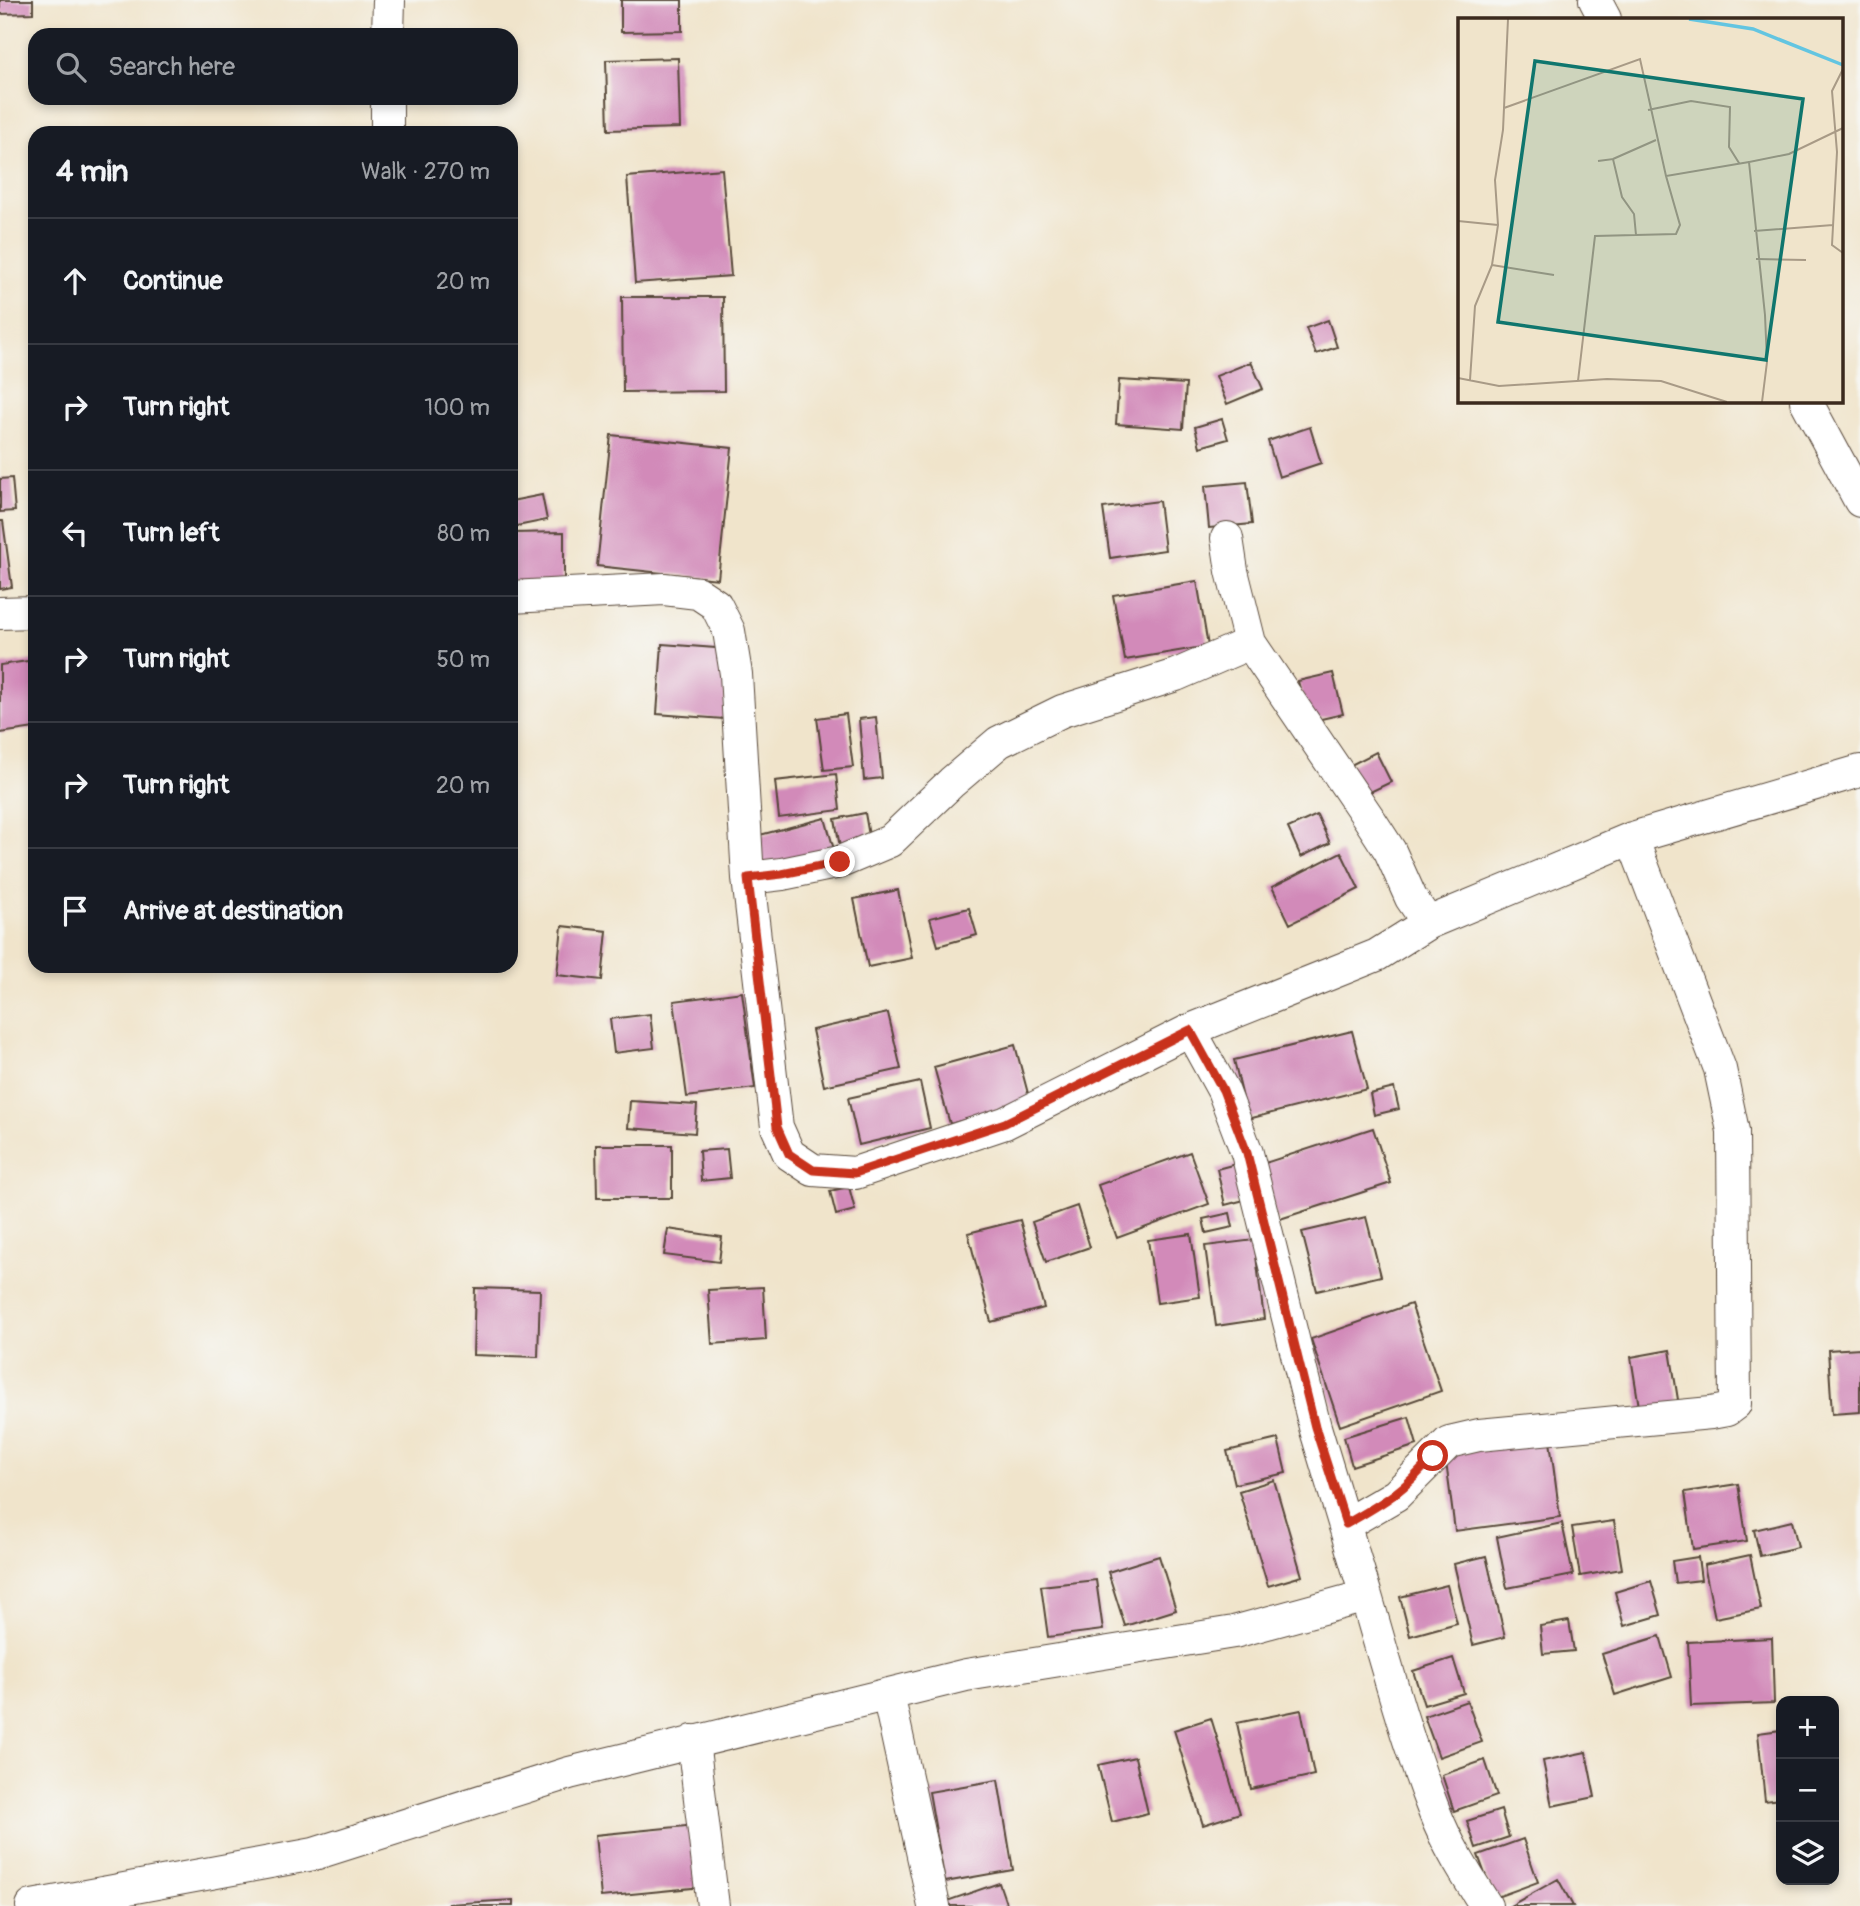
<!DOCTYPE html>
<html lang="en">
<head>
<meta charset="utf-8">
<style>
	:root { --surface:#171b24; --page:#20242c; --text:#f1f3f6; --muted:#9ea1a6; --line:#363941 }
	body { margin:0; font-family:Pangolin,sans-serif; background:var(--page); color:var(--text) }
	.controls { position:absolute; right:21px; bottom:21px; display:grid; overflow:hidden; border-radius:14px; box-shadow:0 4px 10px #0003 }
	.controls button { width:63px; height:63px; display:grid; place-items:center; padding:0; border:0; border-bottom:2px solid var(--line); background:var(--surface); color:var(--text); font:35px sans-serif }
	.stop { position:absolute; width:21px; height:21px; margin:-16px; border:5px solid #c8321e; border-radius:50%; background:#fff }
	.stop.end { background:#c8321e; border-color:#fff; box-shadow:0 2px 7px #0008 }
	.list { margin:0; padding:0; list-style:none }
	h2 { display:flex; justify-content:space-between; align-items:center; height:91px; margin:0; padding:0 28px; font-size:30px }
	h2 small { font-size:23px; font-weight:400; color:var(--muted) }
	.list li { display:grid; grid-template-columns:46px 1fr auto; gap:21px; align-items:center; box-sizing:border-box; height:126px; padding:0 28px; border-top:2px solid var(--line) }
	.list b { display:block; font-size:26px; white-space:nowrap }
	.list em { font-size:23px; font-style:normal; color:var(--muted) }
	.icon { flex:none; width:38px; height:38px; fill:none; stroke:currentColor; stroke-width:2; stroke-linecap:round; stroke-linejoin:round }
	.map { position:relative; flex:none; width:1860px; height:1906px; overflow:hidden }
	.search { position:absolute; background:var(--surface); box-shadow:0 4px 10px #0003; left:28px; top:28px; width:490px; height:77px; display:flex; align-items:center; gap:18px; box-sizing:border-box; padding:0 24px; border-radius:21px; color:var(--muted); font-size:26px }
	.panel { position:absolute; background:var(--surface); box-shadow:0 4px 10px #0003; left:28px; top:126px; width:490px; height:847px; border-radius:21px }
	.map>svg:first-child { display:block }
	.building { fill:#d28ab9 }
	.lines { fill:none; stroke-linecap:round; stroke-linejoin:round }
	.minor-casing { stroke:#564638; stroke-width:34 }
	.minor { stroke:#fff; stroke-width:32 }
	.route { stroke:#c8321e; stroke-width:9 }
	.inset-river { fill:none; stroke:#63c5e1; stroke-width:3.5 }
	.inset-road { fill:none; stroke:#a89a86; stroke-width:2 }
	.view { fill:#0f766e; fill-opacity:0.15; stroke:#0f766e; stroke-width:3.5 }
	.inset-edge { fill:none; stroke:#3b2a1e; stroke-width:3.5 }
</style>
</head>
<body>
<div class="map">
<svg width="1860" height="1906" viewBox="0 0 1860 1906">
	<rect width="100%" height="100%" fill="#f6f6f2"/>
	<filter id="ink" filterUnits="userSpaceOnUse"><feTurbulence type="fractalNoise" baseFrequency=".0143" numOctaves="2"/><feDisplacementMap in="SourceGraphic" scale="14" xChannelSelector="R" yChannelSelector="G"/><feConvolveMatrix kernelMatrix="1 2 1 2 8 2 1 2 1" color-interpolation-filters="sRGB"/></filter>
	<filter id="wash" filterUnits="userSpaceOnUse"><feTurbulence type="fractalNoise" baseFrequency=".00686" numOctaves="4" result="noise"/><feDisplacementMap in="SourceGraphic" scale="28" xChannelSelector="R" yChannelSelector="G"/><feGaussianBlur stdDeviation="1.57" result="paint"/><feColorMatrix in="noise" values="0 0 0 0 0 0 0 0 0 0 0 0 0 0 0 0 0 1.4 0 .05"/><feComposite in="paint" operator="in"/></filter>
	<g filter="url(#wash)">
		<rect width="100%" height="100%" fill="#f0e4cb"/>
		<g id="blocks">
			<path class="building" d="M0 0H33V13L0 14Z
				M621 0H682V31L621 32Z
				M678 58 680 128 608 130 606 60Z
				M722 169 731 276 635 283 627 177Z
				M622 297H723L724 391 623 392Z
				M1328 320 1337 347 1316 354 1306 328Z
				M1251 362 1263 389 1227 404 1216 376Z
				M1119 380 1186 384 1183 429 1116 424Z
				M1222 419 1228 439 1200 447 1195 427Z
				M1310 427 1321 463 1279 477 1268 441Z
				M611 435 732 448 718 579 597 566Z
				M12 478 15 511 0 512V479Z
				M1247 482 1252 524 1209 528 1205 486Z
				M542 495 547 520 512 527 511 501Z
				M1159 501 1165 550 1110 558 1103 508Z
				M0 521H3L12 587 0 589Z
				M564 532V586L511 587V533Z
				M1197 581 1208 646 1125 660 1113 595Z
				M662 644 729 649 724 719 657 714Z
				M35 660V728L0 733V665Z
				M1333 673 1343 714 1308 722 1298 681Z
				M846 714 853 767 824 770 817 718Z
				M876 717 882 778 864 780 859 719Z
				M1376 752 1391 782 1362 796 1347 767Z
				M836 774 840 810 779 818 775 781Z
				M865 813 871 847 841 853 835 819Z
				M1317 815 1330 843 1301 857 1288 828Z
				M825 818 835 853 765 872 756 836Z
				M1341 852 1359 889 1290 924 1272 887Z
				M898 890 912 958 868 967 854 899Z
				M969 908 977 935 938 946 930 918Z
				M562 926 607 931 602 980 557 975Z
				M742 992 755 1088 687 1097 674 1001Z
				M888 1013 901 1069 824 1086 812 1030Z
				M650 1014 654 1048 614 1053 610 1019Z
				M1352 1031 1367 1089 1248 1119 1234 1060Z
				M1015 1045 1030 1101 950 1124 934 1067Z
				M920 1082 930 1128 859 1145 848 1098Z
				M1394 1088 1399 1109 1374 1115 1370 1094Z
				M630 1101 697 1105 695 1133 628 1128Z
				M1373 1128 1391 1183 1277 1220 1259 1165Z
				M596 1145H672V1198H597Z
				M727 1149 730 1178 701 1181 699 1151Z
				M1190 1152 1209 1204 1117 1238 1098 1185Z
				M1243 1162 1252 1198 1225 1205 1217 1169Z
				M849 1187 855 1210 836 1215 830 1191Z
				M1077 1206 1090 1247 1046 1262 1032 1222Z
				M1230 1213 1233 1227 1206 1233 1203 1219Z
				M1366 1217 1381 1276 1317 1291 1302 1232Z
				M1020 1220 1044 1308 991 1322 968 1233Z
				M668 1229 722 1237 719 1262 664 1255Z
				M1191 1234 1200 1297 1157 1303 1148 1240Z
				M1254 1240 1264 1319 1216 1326 1205 1246Z
				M763 1287 766 1340 712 1344 708 1290Z
				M475 1288 540 1290 538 1357 473 1355Z
				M1411 1304 1441 1391 1340 1426 1311 1339Z
				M1860 1348V1412L1832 1414 1828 1350Z
				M1670 1350 1679 1406 1640 1413 1631 1357Z
				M1409 1417 1417 1445 1352 1466 1344 1437Z
				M1278 1439 1286 1473 1235 1484 1227 1451Z
				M1550 1441 1560 1517 1455 1531 1445 1454Z
				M1274 1480 1302 1576 1268 1586 1239 1491Z
				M1738 1484 1747 1541 1693 1549 1685 1492Z
				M1614 1521 1622 1569 1580 1576 1572 1527Z
				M1792 1521 1798 1547 1760 1556 1754 1530Z
				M1562 1523 1573 1575 1507 1588 1497 1537Z
				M1750 1555 1761 1609 1715 1618 1704 1565Z
				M1159 1556 1176 1610 1125 1626 1108 1572Z
				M1486 1556 1505 1637 1473 1645 1454 1564Z
				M1698 1557 1701 1580 1675 1583 1672 1561Z
				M1096 1580 1103 1630 1048 1637 1041 1586Z
				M1651 1581 1661 1615 1624 1626 1615 1592Z
				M1447 1585 1457 1623 1410 1636 1400 1597Z
				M1569 1621 1574 1651 1543 1654 1540 1626Z
				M1660 1636 1672 1677 1615 1695 1602 1654Z
				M1772 1638 1774 1703 1691 1706 1688 1642Z
				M1453 1658 1464 1693 1424 1705 1413 1671Z
				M1467 1701 1482 1742 1439 1757 1424 1716Z
				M1301 1710 1314 1775 1251 1789 1237 1723Z
				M1211 1718 1240 1813 1203 1825 1174 1730Z
				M1781 1730V1799L1765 1801 1758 1733Z
				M1586 1752 1595 1797 1552 1806 1543 1761Z
				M1135 1757 1148 1813 1112 1822 1098 1765Z
				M1485 1760 1497 1796 1454 1811 1442 1775Z
				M998 1780 1013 1870 945 1882 929 1792Z
				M1501 1810 1509 1837 1476 1848 1467 1821Z
				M696 1825 702 1887 601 1897 595 1835Z
				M1523 1839 1538 1882 1494 1898 1478 1855Z
				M1558 1879 1573 1906H1510Z
				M999 1883 1007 1906H942L941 1903Z
				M513 1900V1906H448V1904Z"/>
		</g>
	</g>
	<g filter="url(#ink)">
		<use href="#blocks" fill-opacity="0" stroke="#564638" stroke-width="2"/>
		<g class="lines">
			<defs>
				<path id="minor" d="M1595 0 1605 19
					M388 35 389 0
					M387 133V98
					M1806 401 1860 501
					M511 597 664 589 698 593 716 605 729 631 736 674 748 878 777 1127 789 1154 813 1170 855 1173 1005 1123 1190 1030 1223 1090 1247 1153 1315 1427 1366 1596
					M0 613 35 612
					M1250 643 1370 820 1390 851 1411 898 1428 923
					M748 878 782 874 840 862 890 841 952 782 999 742 1062 711 1176 675 1250 643 1232 571 1227 538
					M1190 1030 1377 955 1428 923 1632 838 1860 771
					M1346 1524 1396 1495 1449 1442 1479 1435 1711 1413 1727 1410 1735 1404 1733 1131 1720 1069 1632 838
					M888 1694 934 1906
					M693 1741 713 1906
					M32 1906 314 1854 569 1773 966 1675 1234 1632 1366 1596C1387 1668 1407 1742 1434 1811 1447 1845 1467 1876 1486 1906"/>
			</defs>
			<use href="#minor" class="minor-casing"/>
			<use href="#minor" class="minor"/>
		</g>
	</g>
	<g class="lines" filter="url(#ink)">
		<path class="route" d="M840 862 782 874 748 878 777 1127 789 1154 813 1170 855 1173 1005 1123 1190 1030 1223 1090 1247 1153 1315 1427 1346 1524C1383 1503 1406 1490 1433 1456"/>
	</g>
	<g transform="translate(1458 18)">
		<rect width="385" height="385" fill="#f0e4cb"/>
		<path class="inset-river" d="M231 1 295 11 385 47"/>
		<path class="inset-road" d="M385 51 374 73 379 134 374 227 385 235M46 90 182 41 208 158M190 92 233 83 272 89 271 129 281 145M155 141 198 122M140 143 155 141 164 179 176 196 178 217M0 203 40 207M296 213 375 207M298 241 348 242M34 247 96 257M0 360 41 368 149 361 203 363 269 384M12 362 17 288 34 247 40 207 37 162 45 112 50 1M120 363 137 218 218 216 222 207 208 158 291 144M304 384 309 344 307 297 291 144 331 136 385 110"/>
		<path class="view" d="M77 43 345 81 308 342 40 304Z"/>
		<rect width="385" height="385" class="inset-edge"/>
	</g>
</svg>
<div class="controls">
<button>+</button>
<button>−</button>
<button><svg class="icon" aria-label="layers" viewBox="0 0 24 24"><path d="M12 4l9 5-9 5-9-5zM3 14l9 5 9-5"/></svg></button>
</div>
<div class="stop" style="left:1433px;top:1456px"></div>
<div class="stop end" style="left:840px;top:862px"></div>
<div class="search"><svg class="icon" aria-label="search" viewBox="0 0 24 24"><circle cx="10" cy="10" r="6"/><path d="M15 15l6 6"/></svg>Search here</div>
<section class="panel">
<h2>4 min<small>Walk · 270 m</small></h2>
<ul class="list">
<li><svg class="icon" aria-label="ahead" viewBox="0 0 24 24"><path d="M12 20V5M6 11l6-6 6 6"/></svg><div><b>Continue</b></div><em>20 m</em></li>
<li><svg class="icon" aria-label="right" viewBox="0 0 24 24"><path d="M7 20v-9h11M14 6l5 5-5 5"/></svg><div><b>Turn right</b></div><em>100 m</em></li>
<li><svg class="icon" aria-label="left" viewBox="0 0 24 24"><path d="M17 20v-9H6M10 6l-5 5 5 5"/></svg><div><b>Turn left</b></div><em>80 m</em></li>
<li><svg class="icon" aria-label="right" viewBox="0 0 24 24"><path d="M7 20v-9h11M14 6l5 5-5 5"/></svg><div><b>Turn right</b></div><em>50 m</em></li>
<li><svg class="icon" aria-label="right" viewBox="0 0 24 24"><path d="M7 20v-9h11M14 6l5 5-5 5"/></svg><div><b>Turn right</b></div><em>20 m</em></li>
<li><svg class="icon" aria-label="arrive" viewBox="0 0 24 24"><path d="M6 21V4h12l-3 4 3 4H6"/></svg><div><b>Arrive at destination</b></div></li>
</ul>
</section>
</div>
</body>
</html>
